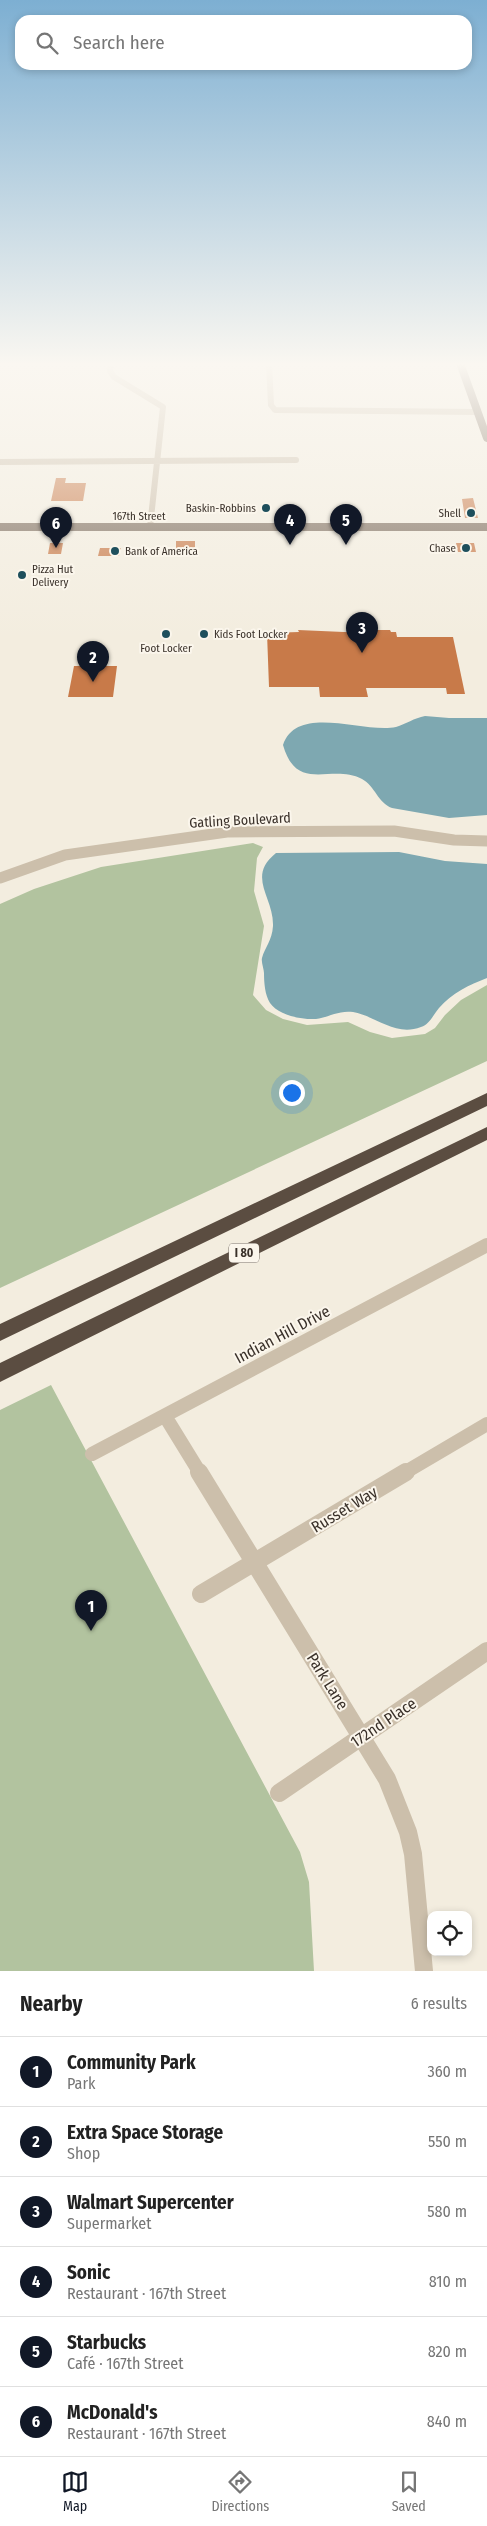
<!DOCTYPE html>
<html lang="en">
<head>
<meta charset="utf-8">
<style>
	:root { --surface:#fff; --page:#f6f6f6; --text:#222; --muted:#767676; --line:#e0e0e0; --accent:#111827 }
	body { margin:0; font-family:"Fira Sans Condensed",sans-serif; background:var(--page); color:var(--text) }
	.controls { position:absolute; right:15px; bottom:15px; display:grid; overflow:hidden; border-radius:10px; box-shadow:0 2px 8px #0003 }
	.controls button { width:45px; height:45px; display:grid; place-items:center; padding:0; border:0; border-bottom:1px solid var(--line); background:var(--surface); color:var(--text); font:25px sans-serif }
	.you { position:absolute; left:291px; top:1092px; width:18px; height:18px; margin:-12px; border:4px solid #fff; border-radius:50%; background:#1a73e8; box-shadow:0 0 0 8px #1a73e833 }
	.badge { display:grid; place-items:center; width:32px; height:32px; border-radius:50%; background:var(--accent); color:#fff; font-size:16px; font-weight:700 }
	.pin { position:absolute; translate:-50% -41px; filter:drop-shadow(0 1px 2px #0008) }
	.pin::after { content:''; position:absolute; top:26px; width:18px; height:15px; background:inherit; clip-path:polygon(0 0,100% 0,50% 100%) }
	.list { margin:0; padding:0; list-style:none }
	h2 { display:flex; justify-content:space-between; align-items:center; height:65px; margin:0; padding:0 20px; font-size:21px }
	h2 small { font-size:16px; font-weight:400; color:var(--muted) }
	.list li { display:grid; grid-template-columns:32px 1fr auto; gap:15px; align-items:center; box-sizing:border-box; height:70px; padding:0 20px; border-top:1px solid var(--line) }
	.list b { display:block; font-size:19px; white-space:nowrap }
	.list p { margin:0; font-size:16px; white-space:nowrap; color:var(--muted) }
	.list em { font-size:16px; font-style:normal; color:var(--muted) }
	.icon { flex:none; width:28px; height:28px; fill:none; stroke:currentColor; stroke-width:2; stroke-linecap:round; stroke-linejoin:round }
	.map { position:relative; flex:none; width:487px; height:1971px; overflow:hidden }
	.search { position:absolute; background:var(--surface); box-shadow:0 2px 8px #0003; left:15px; right:15px; top:15px; height:55px; display:flex; align-items:center; gap:12px; box-sizing:border-box; padding:0 18px; border-radius:15px; color:var(--muted); font-size:19px }
	.sheet { height:485px; background:var(--surface) }
	nav { display:flex; justify-content:space-around; align-items:center; box-sizing:border-box; height:70px; border-top:1px solid var(--line); background:var(--surface); font-size:14px; color:var(--muted) }
	nav a { display:grid; justify-items:center; gap:2px }
	nav .on { color:var(--accent) }
	.map>svg:first-child { display:block }
	.green { fill:#b2c39f }
	.water { fill:#7ea8b1 }
	.building { fill:#c87a49 }
	.lines { fill:none; stroke-linecap:round; stroke-linejoin:round }
	.minor-far3 { stroke:#ccbfab; stroke-width:6 }
	.minor-far2 { stroke:#ccbfab; stroke-width:11 }
	.minor-far1 { stroke:#ccbfab; stroke-width:14 }
	.minor { stroke:#ccbfab; stroke-width:18 }
	.major { stroke:#7c6b5b; stroke-width:8 }
	.highway { fill:#5b4d41; fill-rule:evenodd }
	.poi-dot { fill:#1e4f5c; stroke:#fbf6ec; stroke-width:2 }
	.labels { text-anchor:middle; stroke-width:4; stroke-linejoin:round; paint-order:stroke }
	.far-poi-label { font-size:11px; fill:#3a312a; stroke:#fbf6ec; text-anchor:end }
	.far-street-label { font-size:11px; fill:#3a312a; stroke:#fbf6ec }
	.shield { fill:#fbf6ec; stroke:#746c64; stroke-width:1 }
	.shield-label { font-size:12px; font-weight:bold; fill:#3a312a }
	.street-label { font-size:14px; fill:#3a312a; stroke:#fbf6ec }
	.near-street-label { font-size:16px; fill:#3a312a; stroke:#fbf6ec }
</style>
</head>
<body>
<div class="map">
<svg width="487" height="1971" viewBox="0 0 487 1971">
	<rect width="100%" height="100%" fill="#f3eddf"/>
	<path class="green" d="M253 843 263 847 257 858 254 891 264 926 253 995 266 1010 283 1019 307 1025 348 1022 370 1032 392 1038 425 1034 435 1028 445 1015 461 1000 487 985V1061L0 1288V904L34 889 101 867Z
		M51 1385 300 1852 309 1882 314 1971H0V1410Z"/>
	<path class="water" d="M425 716 449 718H487V815L449 818 392 808C378 803 375 786 362 779 331 763 297 794 283 745 297 703 364 734 396 727 406 724 414 718 425 716Z
		M399 852 445 861 487 864V978C469 985 452 993 439 1008 433 1015 430 1024 421 1027 395 1037 376 1016 353 1012 339 1010 329 1017 316 1019 302 1020 278 1015 270 1003 265 995 264 983 264 973 264 969 261 962 262 958 265 947 272 941 273 926 274 897 246 877 276 853Z"/>
	<path class="building" d="M56 478H66L65 483H86L83 501H51Z
		M473 498 478 518H465L462 499Z
		M176 541H195V548H191L190 555H180V548H176Z
		M50 543H63L61 554H48Z
		M456 543H474L476 552H458Z
		M100 548H121L119 556H98Z
		M298 630 367 633V630H390L391 632H396L397 637H453L465 694H447L446 688H366L368 697H320L319 687H269L267 633 299 632Z
		M74 666H117L113 697H68Z"/>
	<g class="lines">
		<path class="minor-far3" d="M111 363 110 371 114 377 163 407 150 527
			M269 363 271 405 275 410 478 412
			M0 462 296 460"/>
		<path class="minor-far2" d="M0 878 65 855 227 832 394 831 454 840 487 841"/>
		<path class="minor-far1" d="M165 1416 200 1473
			M92 1454 487 1245
			M404 1473 487 1424"/>
		<path class="minor" d="M199 1472 387 1779 408 1832 413 1854 424 1971
			M201 1594 406 1472
			M279 1793 487 1651"/>
		<path class="major" d="M460 363 487 438
			M0 527H487"/>
		<path class="highway" d="M487 1093V1106L0 1341V1324Z
			M487 1127V1140L0 1382V1363Z"/>
	</g>
	<linearGradient id="sky" x2="0" y2="1"><stop stop-color="#7dafd2"/><stop offset="0.57" stop-color="#faf7f1"/><stop offset="1" stop-color="#faf7f1" stop-opacity="0"/></linearGradient>
	<rect width="487" height="639" fill="url(#sky)"/>
	<g class="poi-dot">
		<circle cx="266" cy="508" r="5"/>
		<circle cx="471" cy="513" r="5"/>
		<circle cx="466" cy="548" r="5"/>
		<circle cx="115" cy="551" r="5"/>
		<circle cx="22" cy="575" r="5"/>
		<circle cx="166" cy="634" r="5"/>
		<circle cx="204" cy="634" r="5"/>
	</g>
	<g class="labels">
		<g class="far-poi-label">
			<text x="256" y="512">Baskin-Robbins</text>
			<text x="461" y="517">Shell</text>
			<text x="456" y="552">Chase</text>
			<text x="125" y="555" text-anchor="start">Bank of America</text>
			<text x="32" y="573" text-anchor="start">Pizza Hut<tspan x="32" dy="13">Delivery</tspan></text>
			<text x="214" y="638" text-anchor="start">Kids Foot Locker</text>
			<text x="166" y="652" text-anchor="middle">Foot Locker</text>
		</g>
		<g class="far-street-label">
			<text x="139" y="520">167th Street</text>
		</g>
		<rect class="shield" x="229" y="1243.5" width="30" height="19" rx="4"/>
		<g class="shield-label">
			<text x="244" y="1257">I 80</text>
		</g>
		<g class="street-label">
			<text transform="translate(240 820) rotate(-3)" y="5">Gatling Boulevard</text>
		</g>
		<g class="near-street-label">
			<text transform="translate(282 1334) rotate(-28)" y="6">Indian Hill Drive</text>
			<text transform="translate(344 1509) rotate(-31)" y="6">Russet Way</text>
			<text transform="translate(328 1681) rotate(58)" y="6">Park Lane</text>
			<text transform="translate(383 1722) rotate(-34)" y="6">172nd Place</text>
		</g>
	</g>
</svg>
<div class="controls">
<button><svg class="icon" aria-label="locate" viewBox="0 0 24 24"><circle cx="12" cy="12" r="6"/><path d="M12 2v4M12 18v4M2 12h4M18 12h4"/></svg></button>
</div>
<div class="you"></div>
<div class="pin badge" style="left:91px;top:1631px">1</div>
<div class="pin badge" style="left:93px;top:682px">2</div>
<div class="pin badge" style="left:362px;top:653px">3</div>
<div class="pin badge" style="left:290px;top:545px">4</div>
<div class="pin badge" style="left:346px;top:545px">5</div>
<div class="pin badge" style="left:56px;top:548px">6</div>
<div class="search"><svg class="icon" aria-label="search" viewBox="0 0 24 24"><circle cx="10" cy="10" r="6"/><path d="M15 15l6 6"/></svg>Search here</div>
</div>
<section class="sheet">
<h2>Nearby<small>6 results</small></h2>
<ul class="list">
<li><span class="badge">1</span><div><b>Community Park</b><p>Park</p></div><em>360 m</em></li>
<li><span class="badge">2</span><div><b>Extra Space Storage</b><p>Shop</p></div><em>550 m</em></li>
<li><span class="badge">3</span><div><b>Walmart Supercenter</b><p>Supermarket</p></div><em>580 m</em></li>
<li><span class="badge">4</span><div><b>Sonic</b><p>Restaurant · 167th Street</p></div><em>810 m</em></li>
<li><span class="badge">5</span><div><b>Starbucks</b><p>Café · 167th Street</p></div><em>820 m</em></li>
<li><span class="badge">6</span><div><b>McDonald's</b><p>Restaurant · 167th Street</p></div><em>840 m</em></li>
</ul>
</section>
<nav>
<a class="on"><svg class="icon" aria-label="map" viewBox="0 0 24 24"><path d="M3 6l6-2 6 2 6-2v14l-6 2-6-2-6 2zM9 4v14M15 6v14"/></svg>Map</a>
<a><svg class="icon" aria-label="directions" viewBox="0 0 24 24"><path d="M12 3l9 9-9 9-9-9zM9 14v-3h6M13 9l2 2-2 2"/></svg>Directions</a>
<a><svg class="icon" aria-label="saved" viewBox="0 0 24 24"><path d="M7 4h10v16l-5-4-5 4z"/></svg>Saved</a>
</nav>
</body>
</html>
